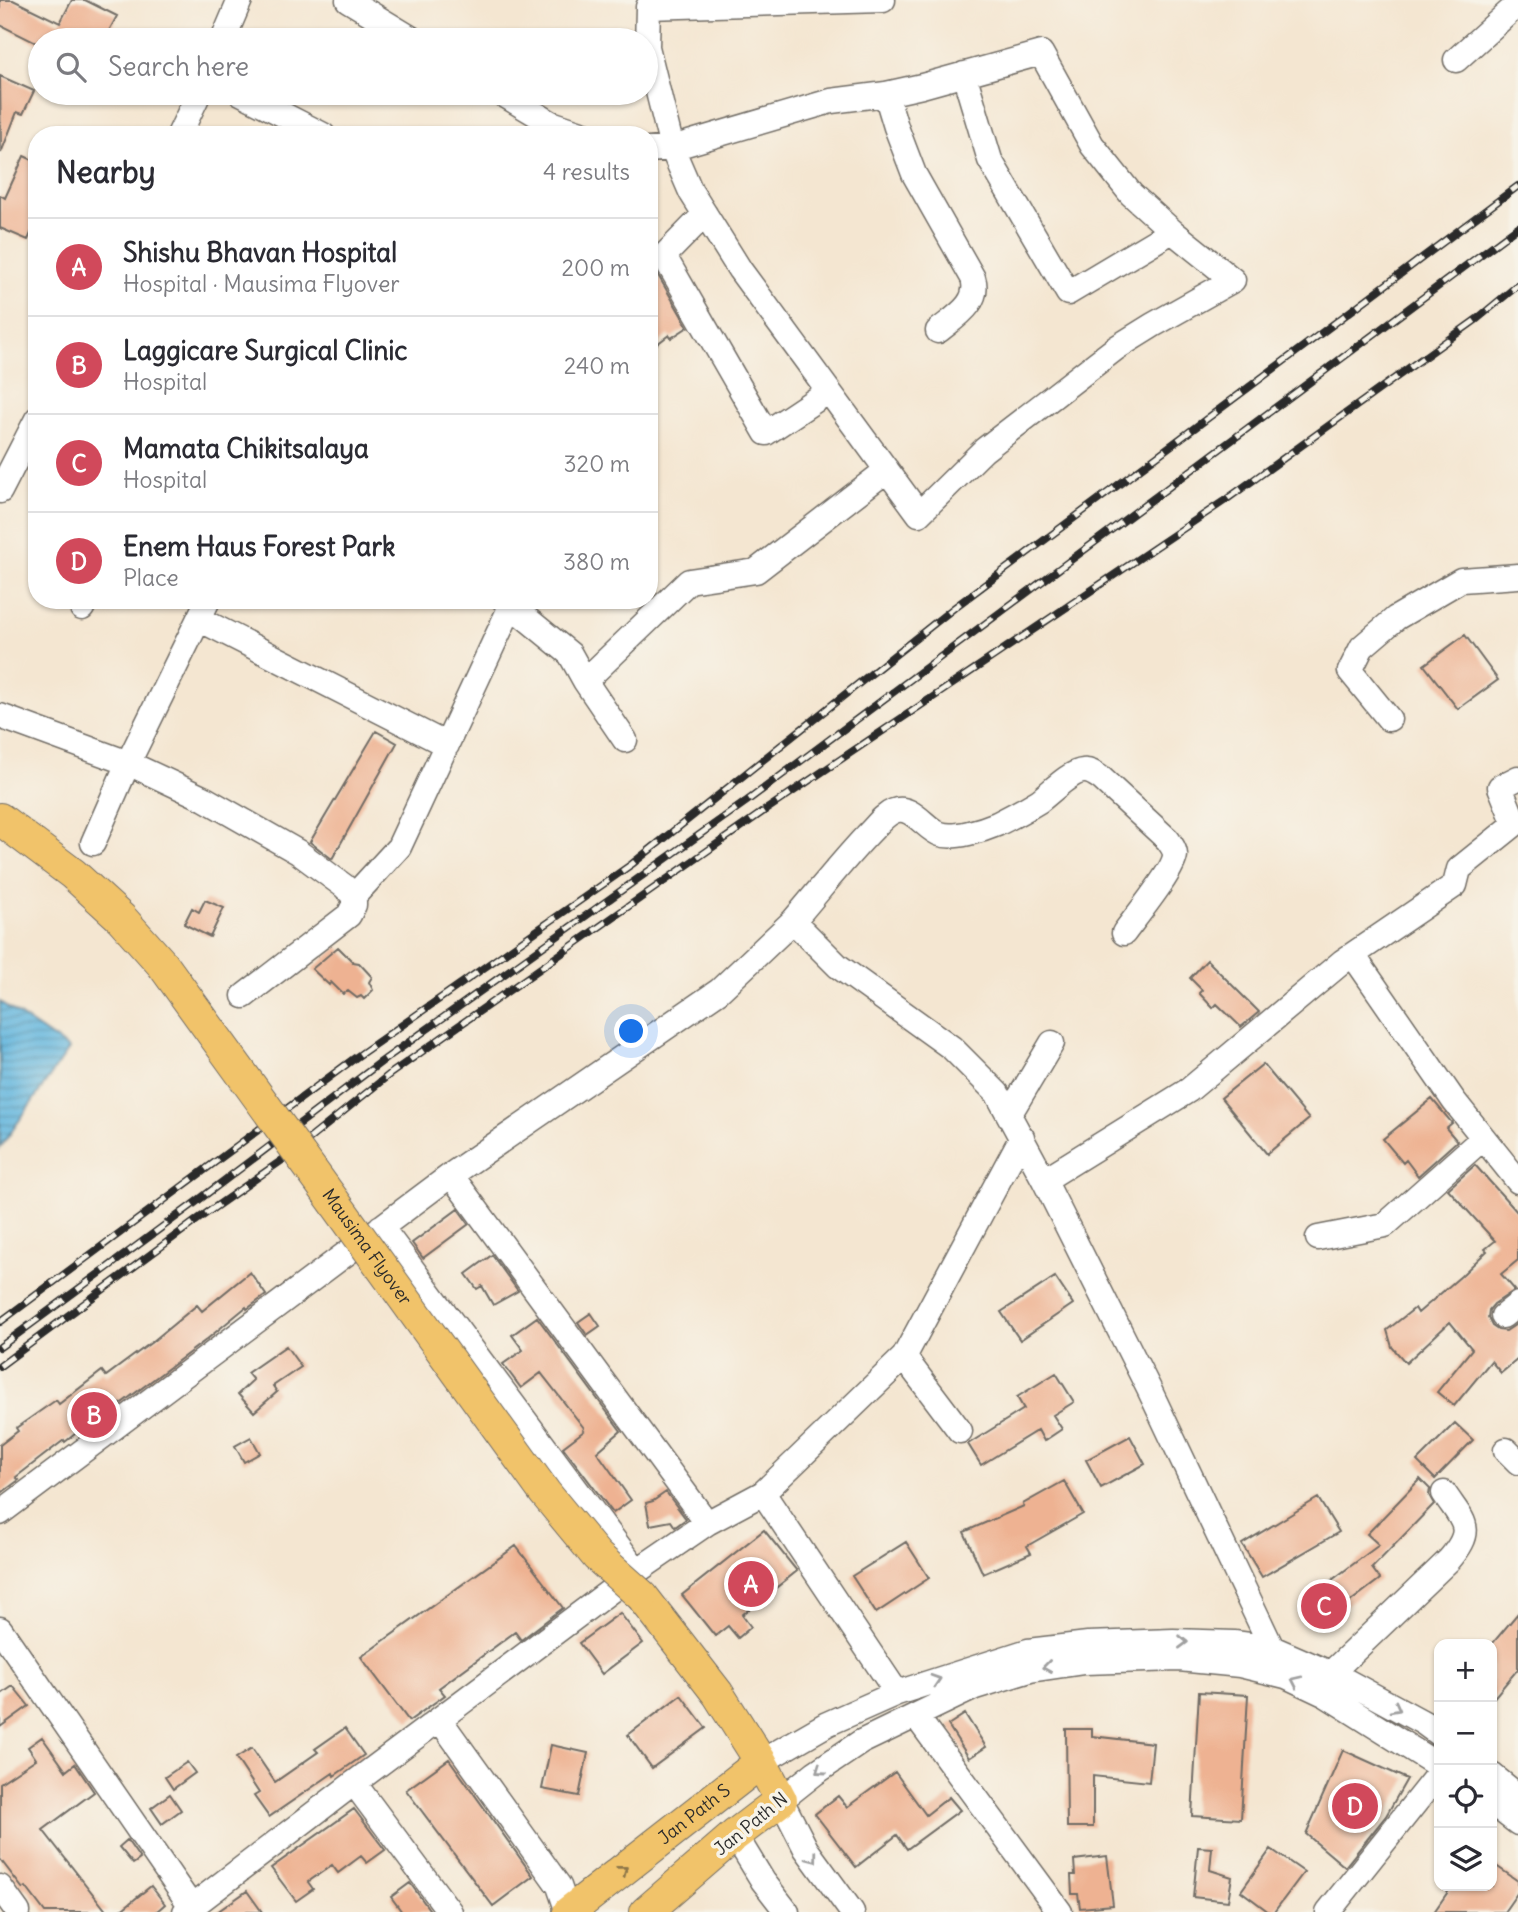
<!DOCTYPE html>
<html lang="en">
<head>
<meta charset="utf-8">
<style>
	:root { --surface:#fff; --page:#f2f2f3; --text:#2b2b33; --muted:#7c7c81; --line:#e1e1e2; --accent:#d1495b }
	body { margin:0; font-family:Delius,sans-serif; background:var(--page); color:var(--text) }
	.controls { position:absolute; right:21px; bottom:21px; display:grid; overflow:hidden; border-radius:14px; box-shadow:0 2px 5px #0004 }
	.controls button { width:63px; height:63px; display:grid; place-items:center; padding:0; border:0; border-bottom:2px solid var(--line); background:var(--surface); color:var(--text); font:35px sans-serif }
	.you { position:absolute; left:632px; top:1032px; width:24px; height:24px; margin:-18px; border:5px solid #fff; border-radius:50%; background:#1a73e8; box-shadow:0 0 0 10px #1a73e833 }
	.badge { display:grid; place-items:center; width:46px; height:46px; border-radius:50%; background:var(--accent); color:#fff; font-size:23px; font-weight:700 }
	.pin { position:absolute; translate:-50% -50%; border:4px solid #fff; box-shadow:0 2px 7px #0006 }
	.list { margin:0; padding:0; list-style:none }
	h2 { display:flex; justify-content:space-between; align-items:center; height:91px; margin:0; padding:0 28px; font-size:30px }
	h2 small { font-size:23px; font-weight:400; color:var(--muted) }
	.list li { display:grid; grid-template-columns:46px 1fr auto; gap:21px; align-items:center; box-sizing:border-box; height:98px; padding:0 28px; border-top:2px solid var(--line) }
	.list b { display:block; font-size:26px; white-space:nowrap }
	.list p { margin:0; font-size:23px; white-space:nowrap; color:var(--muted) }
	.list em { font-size:23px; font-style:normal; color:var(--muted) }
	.icon { flex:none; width:38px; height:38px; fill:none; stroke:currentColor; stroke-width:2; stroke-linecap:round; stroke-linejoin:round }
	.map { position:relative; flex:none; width:1518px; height:1912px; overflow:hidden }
	.search { position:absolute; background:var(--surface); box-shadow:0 2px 5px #0004; left:28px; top:28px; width:630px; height:77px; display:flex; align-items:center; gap:18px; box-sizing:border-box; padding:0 24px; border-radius:38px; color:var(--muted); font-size:26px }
	.panel { position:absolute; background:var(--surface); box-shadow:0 2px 5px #0004; left:28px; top:126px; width:630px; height:483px; border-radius:28px }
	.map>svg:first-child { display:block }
	.water { fill:url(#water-rules); stroke:#467084; stroke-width:2 }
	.building { fill:#eeb292 }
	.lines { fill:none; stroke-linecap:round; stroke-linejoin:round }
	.minor-casing { stroke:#716c65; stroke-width:27 }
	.major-casing { stroke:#716c65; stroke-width:34 }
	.minor { stroke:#fff; stroke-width:24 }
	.major { stroke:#f1c36a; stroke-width:32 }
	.rail-casing { stroke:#2b2b2b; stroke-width:8 }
	.rail { stroke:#f7f3e8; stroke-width:5; stroke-dasharray:16; stroke-linecap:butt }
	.major-bridge-casing { stroke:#716c65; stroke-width:34; stroke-linecap:butt }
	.major-bridge { stroke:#f1c36a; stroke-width:32 }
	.oneway { stroke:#a0a0a0 }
	.oneway2 { stroke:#8e774a }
	.labels { text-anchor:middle; stroke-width:7; stroke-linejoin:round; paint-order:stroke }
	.street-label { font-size:18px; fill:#2b2b2b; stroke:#f7f3e8 }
</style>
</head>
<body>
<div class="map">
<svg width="1518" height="1912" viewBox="0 0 1518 1912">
	<defs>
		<pattern id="water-rules" width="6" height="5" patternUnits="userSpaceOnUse" patternTransform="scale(1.75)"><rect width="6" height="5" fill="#62b6de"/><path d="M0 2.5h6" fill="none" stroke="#5194b4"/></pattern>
	</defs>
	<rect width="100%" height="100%" fill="#f7f3e8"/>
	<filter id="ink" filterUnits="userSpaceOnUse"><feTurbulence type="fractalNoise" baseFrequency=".0143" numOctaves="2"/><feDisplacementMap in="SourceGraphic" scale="14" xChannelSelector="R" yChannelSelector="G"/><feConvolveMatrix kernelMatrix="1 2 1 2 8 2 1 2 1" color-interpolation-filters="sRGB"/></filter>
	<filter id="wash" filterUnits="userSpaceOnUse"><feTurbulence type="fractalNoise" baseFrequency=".00686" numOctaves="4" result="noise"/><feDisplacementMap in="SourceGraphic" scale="28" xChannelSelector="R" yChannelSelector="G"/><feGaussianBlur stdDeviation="1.57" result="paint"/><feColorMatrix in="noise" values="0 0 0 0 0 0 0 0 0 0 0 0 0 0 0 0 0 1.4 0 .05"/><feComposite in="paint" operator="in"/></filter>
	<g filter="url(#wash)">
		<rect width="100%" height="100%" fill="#f4e6d1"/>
		<path class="water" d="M0 1002 69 1049 0 1148Z"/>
		<g id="blocks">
			<path class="building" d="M0 0H13L60 23 72 0H85L117 16 104 40H40V45L0 25Z
				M0 76 34 91 23 114 17 112 1 153Z
				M24 156 37 162V220L28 240 0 228V195L5 198Z
				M649 255 651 263 688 327 671 338 669 335 649 350Z
				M1465 635 1498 680 1458 709 1424 665Z
				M376 731 397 743 332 859 310 842Z
				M205 900 224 908 210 937 184 924 192 908 199 912Z
				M338 947 353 962 359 963 372 977 369 982 373 990 364 999 361 996 357 998 348 991 343 994 331 982 329 985 312 969Z
				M1207 960 1259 1012 1241 1027 1217 1004 1213 1008 1199 993 1202 990 1190 978Z
				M1263 1064 1309 1119 1267 1154 1221 1098Z
				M1432 1099 1452 1123 1446 1128 1457 1141 1418 1176 1406 1160 1403 1163 1383 1139Z
				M1475 1165 1518 1213V1260L1501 1274 1515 1290 1494 1304 1489 1310 1488 1318 1492 1326 1498 1330 1506 1331 1518 1323V1359L1501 1373 1491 1361 1454 1406 1437 1392 1472 1349 1450 1322 1406 1363 1392 1347 1387 1330 1415 1308 1418 1313 1461 1276 1487 1251 1485 1249 1495 1241 1448 1189Z
				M458 1209 469 1224 423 1258 412 1243Z
				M492 1255 518 1291 493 1305 482 1286 477 1289 466 1274Z
				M250 1272 266 1295 247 1309 246 1307 206 1340 87 1429 85 1426 65 1442 64 1440 16 1477 19 1480 0 1494V1445L18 1431 16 1428 56 1400 59 1404 102 1371 106 1376 152 1342 197 1305 202 1311Z
				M1055 1277 1073 1304 1020 1340 1001 1312Z
				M591 1313 600 1326 587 1335 578 1322Z
				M537 1317 621 1431 597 1452 631 1500 613 1513 563 1447 584 1431 583 1430 584 1428 541 1373 521 1388 503 1364 523 1350 512 1335Z
				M286 1346 301 1367 273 1386 277 1392 254 1412 238 1394 253 1380 247 1373Z
				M1056 1373 1074 1402 1053 1415 1062 1429 1044 1441 1038 1430 981 1465 968 1444 1024 1409 1017 1397Z
				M1455 1423 1473 1440 1435 1479 1417 1461Z
				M1130 1436 1145 1464 1101 1488 1086 1460Z
				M251 1437 260 1453 244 1462 235 1446Z
				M1420 1479 1430 1489 1429 1495 1434 1504 1372 1568 1380 1579 1318 1626 1301 1603 1379 1545 1367 1534Z
				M1064 1481 1083 1514 1027 1546 1031 1553 983 1574 964 1532 1024 1506 1023 1504Z
				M666 1492 686 1519 675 1527 671 1521 650 1525 646 1503 653 1501Z
				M1318 1498 1339 1532 1262 1577 1242 1544Z
				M764 1530 797 1571 742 1615 751 1627 738 1638 728 1626 715 1636 682 1595Z
				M906 1542 929 1578 876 1613 852 1576Z
				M516 1546 563 1608 521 1640 515 1632 439 1688 445 1695 409 1721 361 1657Z
				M620 1613 643 1643 602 1674 579 1643Z
				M1518 1613V1669L1492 1700V1644Z
				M13 1686 29 1706 0 1727V1695Z
				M1199 1692 1248 1695 1241 1819 1192 1816Z
				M681 1695 706 1728 652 1768 628 1735Z
				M965 1714 986 1747 969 1758 948 1725Z
				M345 1728 364 1755 334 1776 333 1773 269 1817 254 1796 259 1793 236 1758 252 1748 275 1782 318 1752 315 1749Z
				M1066 1729H1092V1736L1153 1743 1149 1782 1093 1776V1827H1067Z
				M42 1737 66 1771 75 1764 94 1792 43 1830 107 1912H45L26 1887 23 1889 0 1859V1783L36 1759 28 1747Z
				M551 1745 588 1753 579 1796 542 1789Z
				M1343 1750 1407 1779 1386 1816 1345 1867 1306 1834Z
				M449 1759 533 1876 493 1906 406 1790Z
				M187 1762 195 1773 173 1789 165 1777Z
				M895 1772 926 1815 949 1797 960 1810 907 1849 897 1835 856 1867 815 1814 838 1796 847 1807Z
				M170 1794 181 1810 162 1824 151 1808Z
				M354 1809 385 1850 367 1863 361 1856 338 1873 332 1865 308 1882 313 1889 296 1901 271 1868Z
				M127 1840 140 1859 133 1864 119 1847Z
				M1198 1847 1212 1848 1210 1870 1232 1877 1228 1901 1193 1897Z
				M1271 1849 1304 1872 1274 1912H1269L1241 1891Z
				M1107 1856 1113 1905 1080 1908 1078 1894H1072L1071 1875H1075L1074 1860Z
				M1492 1863 1518 1881V1892L1504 1912H1434L1452 1886H1492Z
				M410 1883 431 1912H402L391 1897Z
				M151 1886 165 1904 156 1912H119Z
				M247 1891 262 1912H217Z"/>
		</g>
	</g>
	<g filter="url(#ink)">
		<use href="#blocks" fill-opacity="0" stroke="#716c65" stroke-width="2"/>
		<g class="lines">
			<defs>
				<path id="minor" d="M348 0 414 40
					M648 7 883 0
					M223 40 240 0
					M1456 60 1518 4
					M964 74 990 160 1068 293 1172 231
					M241 93 323 135
					M501 93 551 123 587 135
					M886 94 896 127 914 174 973 278C981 303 955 317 938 331
					M179 135 199 93
					M649 150 672 148 831 101 886 94 922 86 1041 53 1092 145 1131 194 1172 231 1233 280 1153 325 1116 348 984 450 919 514 740 270 691 192 672 148 647 47 648 7 652 0
					M705 214 664 256 766 433 829 391
					M0 491 37 419
					M504 600 570 654 585 681 625 740
					M82 608 86 600
					M199 619 447 745
					M585 681 689 581 756 571 887 470
					M0 716 128 763 205 799 298 852 344 886 354 896V905L349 915 244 996
					M1389 719 1350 671 1362 647 1396 618 1461 580 1518 576
					M93 843 128 763 208 600
					M354 896 399 847 511 606
					M793 921C819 891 843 860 870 832 877 825 884 815 894 811 912 804 925 829 940 834 954 839 983 830 997 824 1011 817 1026 809 1039 801 1050 793 1070 772 1083 771 1091 770 1096 775 1102 779L1168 840C1171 845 1175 849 1175 855 1175 869 1134 919 1124 933
					M1353 955 1454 1101 1518 1181
					M1009 1115 1052 1043
					M451 1175 707 1523
					M1044 1180 1189 1090 1342 962 1455 885 1459 869 1515 824 1500 787 1518 778
					M381 1227 637 1571
					M1318 1238 1385 1225 1483 1138
					M1503 1316 1518 1304
					M904 1357 960 1431
					M1506 1450 1518 1462
					M763 1493 897 1693
					M0 1513 451 1175 719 991 793 921 838 966 952 1048 997 1093 1044 1180 1149 1389 1272 1648
					M0 1629 195 1912
					M1328 1687 1331 1673 1449 1560C1476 1528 1464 1523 1444 1493
					M916 1716 1060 1912
					M440 1720 559 1886 568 1912
					M761 1762 827 1724 897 1693 1028 1651 1088 1644 1173 1641 1234 1643 1272 1648 1341 1678 1424 1723 1439 1734
					M1492 1775 1518 1796
					M354 1783 450 1912
					M1492 1803 1518 1823
					M735 1835 763 1881 787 1912
					M0 1887 18 1912
					M185 1912 354 1783 637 1571 707 1523 763 1493 904 1357 1022 1137
					M852 1912 806 1849 781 1800 815 1773 861 1742 975 1687 1030 1670 1084 1662 1179 1659 1240 1665 1286 1676 1326 1695 1439 1766
					M1328 1912 1439 1773"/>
				<g id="major">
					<path d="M0 819 73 874 121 918 163 965"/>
					<path d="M642 1596 718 1694 761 1762 781 1800 735 1835 646 1912"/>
					<path id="s1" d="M569 1912 761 1762"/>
				</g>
			</defs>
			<use href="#minor" class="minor-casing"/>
			<use href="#major" class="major-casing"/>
			<use href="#minor" class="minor"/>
			<use href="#major" class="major"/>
			<defs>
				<path id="rail" d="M0 1322 355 1058 632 864 955 607 1518 186
					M0 1347 192 1205 381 1062 751 798 1518 227
					M0 1366 201 1217 288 1156 390 1074 764 811 1227 499 1477 319 1518 285"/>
			</defs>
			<use href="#rail" class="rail-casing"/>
			<use href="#rail" class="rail"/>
			<defs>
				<g id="major-bridge">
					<path id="s2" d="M163 965 545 1493 597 1556 642 1596"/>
				</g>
			</defs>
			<use href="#major-bridge" class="major-bridge-casing"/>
			<use href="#major-bridge" class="major-bridge"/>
		</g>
		<defs><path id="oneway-chevron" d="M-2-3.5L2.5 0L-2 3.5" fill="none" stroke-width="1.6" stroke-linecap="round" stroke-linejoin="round" transform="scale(1.75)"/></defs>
		<g class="oneway">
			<use href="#oneway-chevron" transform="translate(1183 1642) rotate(1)"/>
			<use href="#oneway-chevron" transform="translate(1047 1667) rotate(172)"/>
			<use href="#oneway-chevron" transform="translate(936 1680) rotate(-18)"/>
			<use href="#oneway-chevron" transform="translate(1296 1681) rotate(-155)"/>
			<use href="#oneway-chevron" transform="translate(1396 1708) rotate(28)"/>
			<use href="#oneway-chevron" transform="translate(820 1770) rotate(145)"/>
			<use href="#oneway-chevron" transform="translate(813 1858) rotate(53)"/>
		</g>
		<use class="oneway2" href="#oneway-chevron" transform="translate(623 1870) rotate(-38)"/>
	</g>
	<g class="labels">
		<g class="street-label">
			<text dy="6" stroke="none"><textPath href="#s2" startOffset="348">Mausima Flyover</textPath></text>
			<text dy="6" stroke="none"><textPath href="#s1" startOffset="159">Jan Path S</textPath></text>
			<text transform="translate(751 1824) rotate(-39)" y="6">Jan Path N</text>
		</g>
	</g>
</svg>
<div class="controls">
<button>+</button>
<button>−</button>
<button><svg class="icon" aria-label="locate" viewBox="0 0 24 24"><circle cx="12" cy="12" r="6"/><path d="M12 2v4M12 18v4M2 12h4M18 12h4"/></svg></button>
<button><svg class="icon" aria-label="layers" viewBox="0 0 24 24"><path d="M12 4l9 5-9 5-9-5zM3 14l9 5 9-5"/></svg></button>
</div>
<div class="you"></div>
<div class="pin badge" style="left:751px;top:1584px">A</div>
<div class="pin badge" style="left:94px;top:1415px">B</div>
<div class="pin badge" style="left:1324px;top:1606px">C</div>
<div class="pin badge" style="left:1355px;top:1806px">D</div>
<div class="search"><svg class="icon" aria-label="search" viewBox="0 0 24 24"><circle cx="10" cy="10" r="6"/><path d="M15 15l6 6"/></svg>Search here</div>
<section class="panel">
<h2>Nearby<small>4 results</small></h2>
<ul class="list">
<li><span class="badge">A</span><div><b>Shishu Bhavan Hospital</b><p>Hospital · Mausima Flyover</p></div><em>200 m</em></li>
<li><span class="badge">B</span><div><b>Laggicare Surgical Clinic</b><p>Hospital</p></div><em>240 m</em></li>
<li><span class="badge">C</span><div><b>Mamata Chikitsalaya</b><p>Hospital</p></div><em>320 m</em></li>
<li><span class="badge">D</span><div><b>Enem Haus Forest Park</b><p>Place</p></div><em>380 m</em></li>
</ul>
</section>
</div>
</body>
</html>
